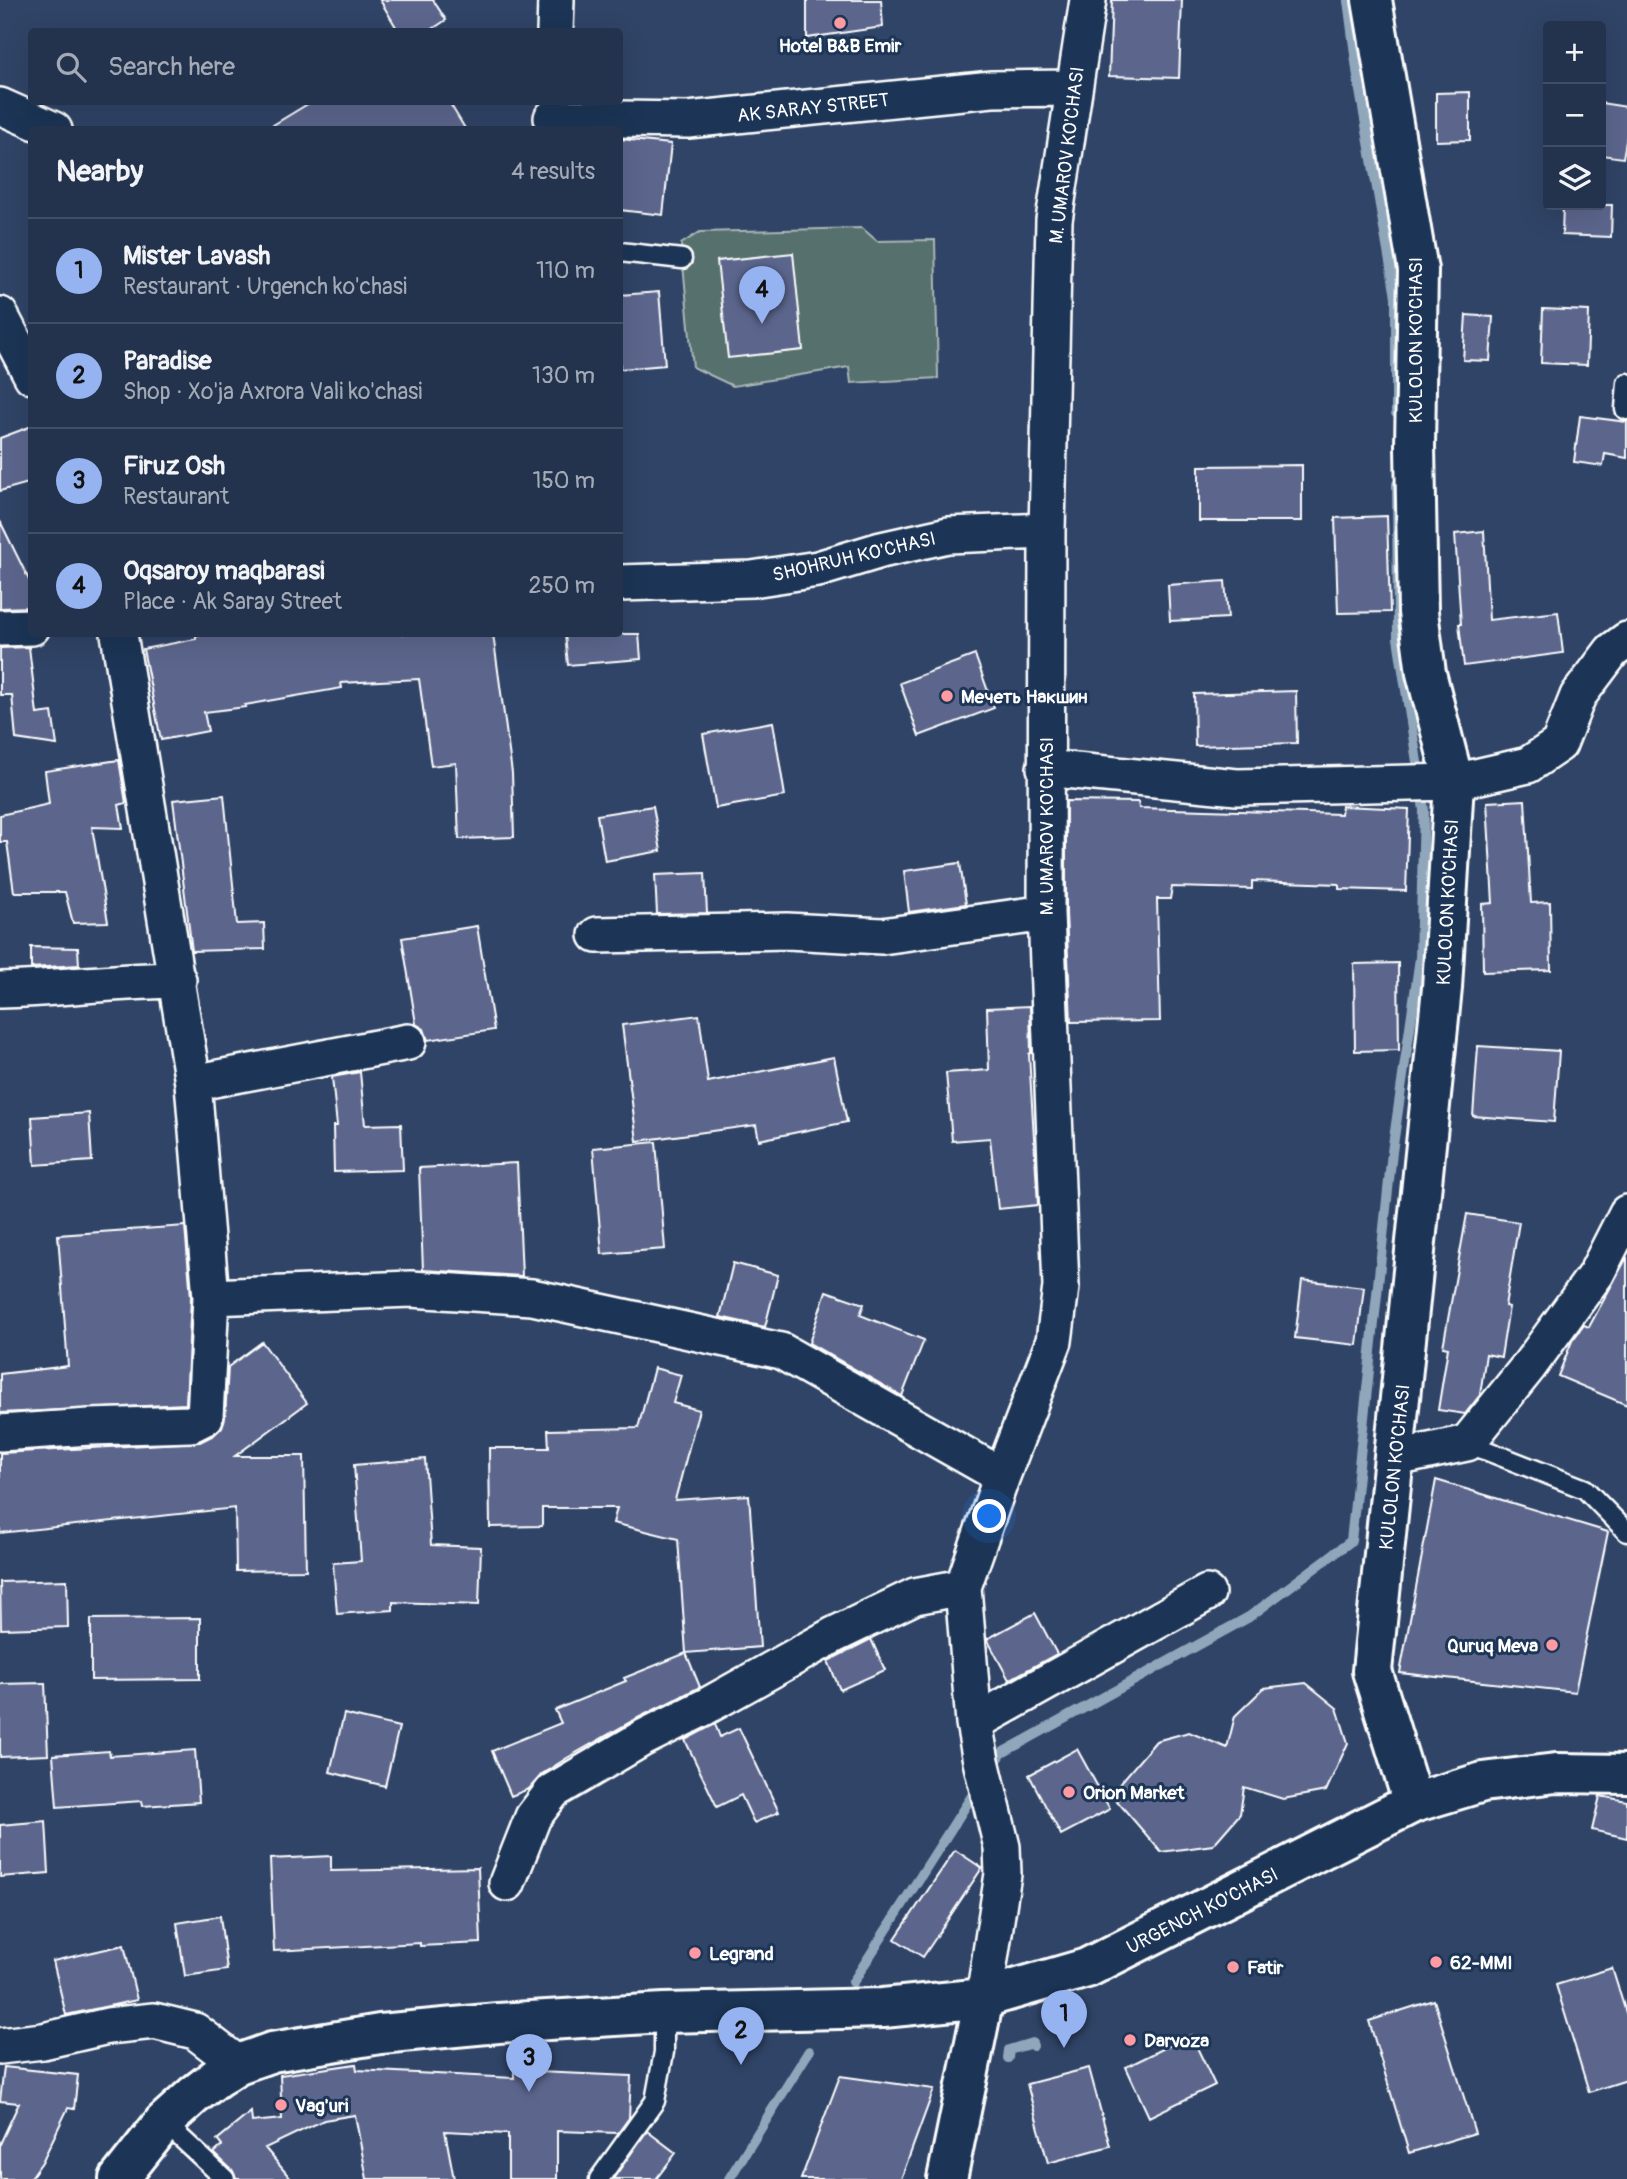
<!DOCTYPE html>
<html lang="en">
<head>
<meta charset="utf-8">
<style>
	:root { --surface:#24334d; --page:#2c3b54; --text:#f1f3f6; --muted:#a3aab6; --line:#414e65; --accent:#95b2f1 }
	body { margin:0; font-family:Pangolin,sans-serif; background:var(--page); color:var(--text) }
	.controls { position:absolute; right:21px; top:21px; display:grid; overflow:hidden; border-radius:7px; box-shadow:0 7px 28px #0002 }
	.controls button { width:63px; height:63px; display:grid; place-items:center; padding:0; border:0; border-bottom:2px solid var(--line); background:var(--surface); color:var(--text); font:35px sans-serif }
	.you { position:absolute; left:990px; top:1517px; width:24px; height:24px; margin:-18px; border:5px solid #fff; border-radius:50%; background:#1a73e8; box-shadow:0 0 0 10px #1a73e833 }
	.badge { display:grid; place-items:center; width:46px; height:46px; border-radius:50%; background:var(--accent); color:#111; font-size:23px; font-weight:700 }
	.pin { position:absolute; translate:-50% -58px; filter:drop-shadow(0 2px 4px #0008) }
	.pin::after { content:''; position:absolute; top:37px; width:24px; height:21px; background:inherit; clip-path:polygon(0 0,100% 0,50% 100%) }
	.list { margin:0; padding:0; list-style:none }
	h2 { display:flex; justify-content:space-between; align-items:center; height:91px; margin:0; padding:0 28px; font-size:30px }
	h2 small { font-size:23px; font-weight:400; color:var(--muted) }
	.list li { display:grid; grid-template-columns:46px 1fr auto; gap:21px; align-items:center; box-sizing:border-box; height:105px; padding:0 28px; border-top:2px solid var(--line) }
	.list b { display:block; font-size:26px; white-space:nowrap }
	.list p { margin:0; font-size:23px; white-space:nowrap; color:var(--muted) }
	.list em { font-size:23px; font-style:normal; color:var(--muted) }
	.icon { flex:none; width:38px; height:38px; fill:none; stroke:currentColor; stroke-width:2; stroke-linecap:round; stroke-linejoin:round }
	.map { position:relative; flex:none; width:1627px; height:2179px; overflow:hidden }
	.search { position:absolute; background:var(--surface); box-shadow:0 7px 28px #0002; left:28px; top:28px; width:595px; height:77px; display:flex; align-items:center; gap:18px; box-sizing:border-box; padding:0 24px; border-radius:7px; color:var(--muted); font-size:26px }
	.panel { position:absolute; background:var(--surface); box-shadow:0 7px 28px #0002; left:28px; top:126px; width:595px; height:511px; border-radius:7px }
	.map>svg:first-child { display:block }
	.green { fill:#556f6d; stroke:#aab7b6; stroke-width:2 }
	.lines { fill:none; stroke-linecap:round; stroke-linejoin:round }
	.stream { stroke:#90a7bb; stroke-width:10 }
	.building { fill:#5c668d; stroke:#fff; stroke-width:2 }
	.service-casing { stroke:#fff; stroke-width:23 }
	.minor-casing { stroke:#fff; stroke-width:40 }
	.secondary-casing { stroke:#fff; stroke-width:44 }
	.service { stroke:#1d3557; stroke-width:18 }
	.minor { stroke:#1d3557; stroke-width:35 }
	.secondary { stroke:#1d3557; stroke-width:38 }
	.poi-dot { fill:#ff9aa2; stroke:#1d3557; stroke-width:2.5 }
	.labels { text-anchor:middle; stroke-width:6; stroke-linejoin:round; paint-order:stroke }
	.poi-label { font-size:19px; font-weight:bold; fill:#fff; stroke:#1d3557; text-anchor:start }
	.street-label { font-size:19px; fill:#fff; stroke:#1d3557 }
</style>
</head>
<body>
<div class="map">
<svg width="1627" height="2179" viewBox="0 0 1627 2179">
	<rect width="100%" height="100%" fill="#304467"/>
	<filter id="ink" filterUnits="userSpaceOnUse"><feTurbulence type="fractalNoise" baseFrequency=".0143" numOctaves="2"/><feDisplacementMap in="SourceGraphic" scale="14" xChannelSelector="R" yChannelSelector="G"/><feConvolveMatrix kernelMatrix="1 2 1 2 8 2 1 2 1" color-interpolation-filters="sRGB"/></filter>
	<g filter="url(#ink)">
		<path class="green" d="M862 228 877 241 935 240 938 378 851 383 849 367 733 386 693 367 681 244 700 232Z"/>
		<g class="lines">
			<path class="stream" d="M1348 0 1359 85 1396 297V413
				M1397 484 1398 638 1419 775
				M992 1767 1002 1753 1249 1617 1351 1541 1392 1152 1420 958 1424 810 1421 790
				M853 1982 977 1788
				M1008 2058 1009 2050 1032 2043 1033 2046
				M729 2179 809 2051"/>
		</g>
		<path class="building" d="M380 0H433L446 20 428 32H399Z
			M807 0H881L883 27 807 38Z
			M1112 0H1182L1179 78 1109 76Z
			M1470 92V140L1436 141V93Z
			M311 102H449L466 130H265Z
			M1601 103 1627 107V136L1623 158 1601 155Z
			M620 139 671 144 663 215 620 210Z
			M1563 205H1612L1611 237 1562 235Z
			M793 253 803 350 728 358 717 261Z
			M659 292 665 365 620 369V295Z
			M1543 309 1589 311 1587 365 1541 363Z
			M1466 315 1493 317 1490 361 1463 360Z
			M1580 416 1627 422V458L1605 454 1603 466 1574 462Z
			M32 426V482L0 491V438Z
			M1302 465V521H1199V466Z
			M1387 516 1390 612 1338 613 1335 518Z
			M0 521 32 586V607L0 608Z
			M1484 531 1489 620 1558 612 1563 653 1464 666 1459 624H1461L1455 534Z
			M1225 581 1228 618 1170 621 1168 585Z
			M209 634H493L512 773 514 837 459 839 456 763 431 766 419 679 341 683 342 688 245 705 246 707 204 712 208 731 161 740 143 649 196 639V635Z
			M565 634H639L641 659 568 665Z
			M29 647 37 714 52 712 57 745 16 739 12 695H0V648Z
			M975 655 994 708 919 736 900 683Z
			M1296 691 1297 743 1195 746 1194 694Z
			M773 722 785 796 716 808 703 734Z
			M119 760 126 803 119 805 123 828 92 827 108 922 73 923 65 892H14L7 842H0V815L49 804 45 771Z
			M224 795 237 924 264 923 265 949 192 951 173 800Z
			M1525 800 1531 903 1550 902 1551 970 1483 972 1482 904 1493 903 1487 802Z
			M1066 801 1138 802 1139 808 1341 814 1342 806 1409 809 1406 891 1339 889V884L1252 881V889L1172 887 1170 899H1157L1160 1021 1071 1022 1066 913Z
			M653 806 661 851 605 861 597 815Z
			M960 863 966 904 909 912 904 871Z
			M705 873 707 913 657 914 655 875Z
			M477 926 494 1030 428 1040 424 1029 416 1024 402 938Z
			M31 947 78 948 79 965 31 968Z
			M1398 963 1399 1050 1355 1051 1354 964Z
			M1030 1006 1031 1053 1029 1054 1038 1205 998 1209 990 1138 952 1141 946 1073 989 1070 987 1008Z
			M699 1015 708 1082 834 1057 847 1122 759 1140 756 1125 637 1141 622 1025Z
			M1478 1046 1559 1051 1554 1122 1473 1116Z
			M360 1072 365 1125 401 1124 403 1170 334 1172 333 1126H337L332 1077Z
			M89 1113 92 1161 35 1165 32 1117Z
			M656 1142 665 1249 602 1254 593 1148Z
			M517 1163 522 1276 423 1270 419 1168Z
			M1467 1214 1519 1222 1505 1306 1509 1307 1501 1357 1486 1354 1480 1395 1465 1414 1438 1410 1448 1348 1443 1347Z
			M185 1226 191 1297 186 1404 0 1413V1374L68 1366 58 1235Z
			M1627 1257V1405L1558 1376 1572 1341 1584 1325 1589 1327Z
			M733 1263 778 1275 765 1327 720 1317Z
			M1302 1280 1364 1287 1357 1345 1295 1338Z
			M826 1291 864 1304 860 1315 924 1340 902 1396 809 1343Z
			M262 1342 307 1403 235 1456H304L306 1570 236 1571 235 1508 0 1533V1453L200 1442 214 1435 222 1427 225 1418 228 1367Z
			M654 1368 681 1375 673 1403 699 1410 675 1500 749 1495 760 1647 686 1653 678 1539 613 1523 617 1508H542V1526L490 1527 489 1448H549L548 1430 638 1428Z
			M425 1459 431 1545 481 1547 479 1605 393 1602V1610L337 1614 333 1563 361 1561 354 1465Z
			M1436 1480 1608 1532 1575 1692 1400 1673Z
			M67 1580 68 1627 1 1629 0 1582Z
			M1035 1613 1057 1654 1009 1680 987 1639Z
			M200 1618V1679L91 1680V1619Z
			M871 1639 885 1670 840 1690 828 1661Z
			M686 1653 700 1687 634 1720 567 1758 542 1774 529 1789 511 1796 492 1751 561 1723 555 1710 626 1681 624 1678Z
			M45 1683 48 1755 0 1757V1684Z
			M1306 1683 1337 1708 1348 1743 1326 1791 1283 1799 1244 1787 1240 1814 1213 1845 1161 1852 1111 1794 1156 1741 1189 1732 1227 1748 1235 1716 1264 1688Z
			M344 1714 399 1727 385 1786 330 1772Z
			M715 1724 720 1737 739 1728 779 1812 754 1823 741 1795 717 1807 685 1740Z
			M1077 1749 1110 1809 1061 1835 1029 1775Z
			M195 1750 199 1802 143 1806 142 1801 57 1807 53 1755 109 1751 110 1756Z
			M1600 1796 1627 1801V1838L1592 1830Z
			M46 1821 49 1873 0 1877V1825Z
			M955 1850 982 1868 923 1957 895 1939Z
			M331 1856V1871L478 1868 481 1943 420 1946V1943L274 1951 270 1859Z
			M220 1916 227 1970 185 1976 177 1923Z
			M124 1945 137 2000 66 2015 53 1961Z
			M1612 1968 1627 2016V2080L1589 2092 1556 1985Z
			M1434 2000 1475 2133 1409 2153 1369 2021Z
			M1191 2035 1215 2085 1149 2117 1126 2067Z
			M356 2064 357 2070 514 2078V2071L631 2076 629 2118 618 2133 557 2131V2179H508V2134L445 2131 454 2179H367L355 2115 324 2120 265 2148 291 2179H236L233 2171 214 2153 222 2146 217 2140 251 2112 252 2122 282 2119 280 2075Z
			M4 2067 78 2075 74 2109 68 2108 42 2162 30 2179H0V2144L19 2103 0 2101Z
			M1089 2068 1110 2146 1048 2163 1027 2084Z
			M840 2076 934 2089 901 2179H801Z
			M647 2131 676 2153 656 2179H613Z"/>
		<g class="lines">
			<defs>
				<path id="service" d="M620 252 682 259
					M1627 383 1625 409 1627 410
					M1467 1443 1585 1489 1627 1532
					M164 2122 225 2179
					M599 2179 655 2101 664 2052V2013"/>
				<path id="minor" d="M555 32 556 0
					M0 106 54 130
					M552 118 688 120 992 89 1074 88
					M0 315 32 376
					M620 583 752 579 818 569 881 550 948 535 1047 531
					M0 628 32 627
					M119 634 193 1083 211 1297 411 1289 532 1297 781 1351 1002 1476
					M1045 768 1237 787 1454 782 1528 765 1559 744 1578 696 1612 651 1627 640
					M597 935 787 931 882 936 1046 913
					M0 990C60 988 118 981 178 980
					M193 1083 408 1042
					M0 1433 90 1427 191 1424 205 1417 211 1297
					M1396 1458 1467 1443 1529 1366 1596 1274 1627 1213
					M974 1723 1207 1593
					M507 1883 533 1817 553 1791 643 1738 705 1707 834 1635 915 1596 963 1587
					M984 1998 1003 1874 1002 1847 981 1761 974 1723 963 1587 1002 1476 1054 1341 1061 1287 1046 913 1047 531 1054 220 1088 0
					M0 2046 43 2041 108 2026 154 2021 195 2031 238 2064"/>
				<path id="secondary" d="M1372 0 1418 270 1415 446 1418 612 1426 673 1454 782 1442 988 1372 1671 1413 1803
					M119 2179 164 2122 194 2095 216 2078 238 2064 272 2052 380 2034 498 2023 664 2013 883 2008 984 1998 1087 1968 1413 1803 1483 1782 1556 1773 1627 1774
					M947 2179 984 1998"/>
			</defs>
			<use href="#service" class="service-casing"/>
			<use href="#minor" class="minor-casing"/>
			<use href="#secondary" class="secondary-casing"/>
			<use href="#service" class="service"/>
			<use href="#minor" class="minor"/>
			<use href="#secondary" class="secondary"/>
		</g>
	</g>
	<g class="poi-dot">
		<circle cx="840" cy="23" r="7"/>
		<circle cx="947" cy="696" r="7"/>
		<circle cx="1552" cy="1645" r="7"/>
		<circle cx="1069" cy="1792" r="7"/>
		<circle cx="695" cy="1953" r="7"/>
		<circle cx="1436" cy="1962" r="7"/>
		<circle cx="1233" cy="1967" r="7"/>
		<circle cx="1130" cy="2040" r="7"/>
		<circle cx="281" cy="2105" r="7"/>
	</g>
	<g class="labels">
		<g class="poi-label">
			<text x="840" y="52" text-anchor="middle">Hotel B&amp;B Emir</text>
			<text x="961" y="703">Мечеть Накшин</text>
			<text x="1538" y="1652" text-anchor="end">Quruq Meva</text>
			<text x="1083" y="1799">Orion Market</text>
			<text x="709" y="1960">Legrand</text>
			<text x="1450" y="1969">62-MMI</text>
			<text x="1247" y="1974">Fatir</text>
			<text x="1144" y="2047">Darvoza</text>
			<text x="295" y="2112">Vag'uri</text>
		</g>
		<g class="street-label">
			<text transform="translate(813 107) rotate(-6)" y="7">AK SARAY STREET</text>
			<text transform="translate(1066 155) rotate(-83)" y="7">M. UMAROV KO'CHASI</text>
			<text transform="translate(1415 340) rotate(-90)" y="7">KULOLON KO'CHASI</text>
			<text transform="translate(854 556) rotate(-13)" y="7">SHOHRUH KO'CHASI</text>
			<text transform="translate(1046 826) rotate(-90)" y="7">M. UMAROV KO'CHASI</text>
			<text transform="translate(1447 902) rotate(-87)" y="7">KULOLON KO'CHASI</text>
			<text transform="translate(1394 1467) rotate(-84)" y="7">KULOLON KO'CHASI</text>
			<text transform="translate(1202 1910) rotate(-27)" y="7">URGENCH KO'CHASI</text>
		</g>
	</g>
</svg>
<div class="controls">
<button>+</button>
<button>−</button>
<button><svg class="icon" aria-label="layers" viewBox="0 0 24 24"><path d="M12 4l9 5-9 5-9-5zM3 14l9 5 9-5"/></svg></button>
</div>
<div class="you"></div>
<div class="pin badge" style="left:1064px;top:2048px">1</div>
<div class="pin badge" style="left:741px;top:2065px">2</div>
<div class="pin badge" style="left:529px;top:2092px">3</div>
<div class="pin badge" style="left:762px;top:324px">4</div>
<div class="search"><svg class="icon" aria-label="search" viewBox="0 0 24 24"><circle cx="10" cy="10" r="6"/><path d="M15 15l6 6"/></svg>Search here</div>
<section class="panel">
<h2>Nearby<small>4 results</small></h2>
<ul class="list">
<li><span class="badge">1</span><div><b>Mister Lavash</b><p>Restaurant · Urgench ko'chasi</p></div><em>110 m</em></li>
<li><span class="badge">2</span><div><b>Paradise</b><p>Shop · Xo'ja Axrora Vali ko'chasi</p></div><em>130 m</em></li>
<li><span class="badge">3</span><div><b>Firuz Osh</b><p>Restaurant</p></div><em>150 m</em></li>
<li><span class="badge">4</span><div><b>Oqsaroy maqbarasi</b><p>Place · Ak Saray Street</p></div><em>250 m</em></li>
</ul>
</section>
</div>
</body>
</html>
